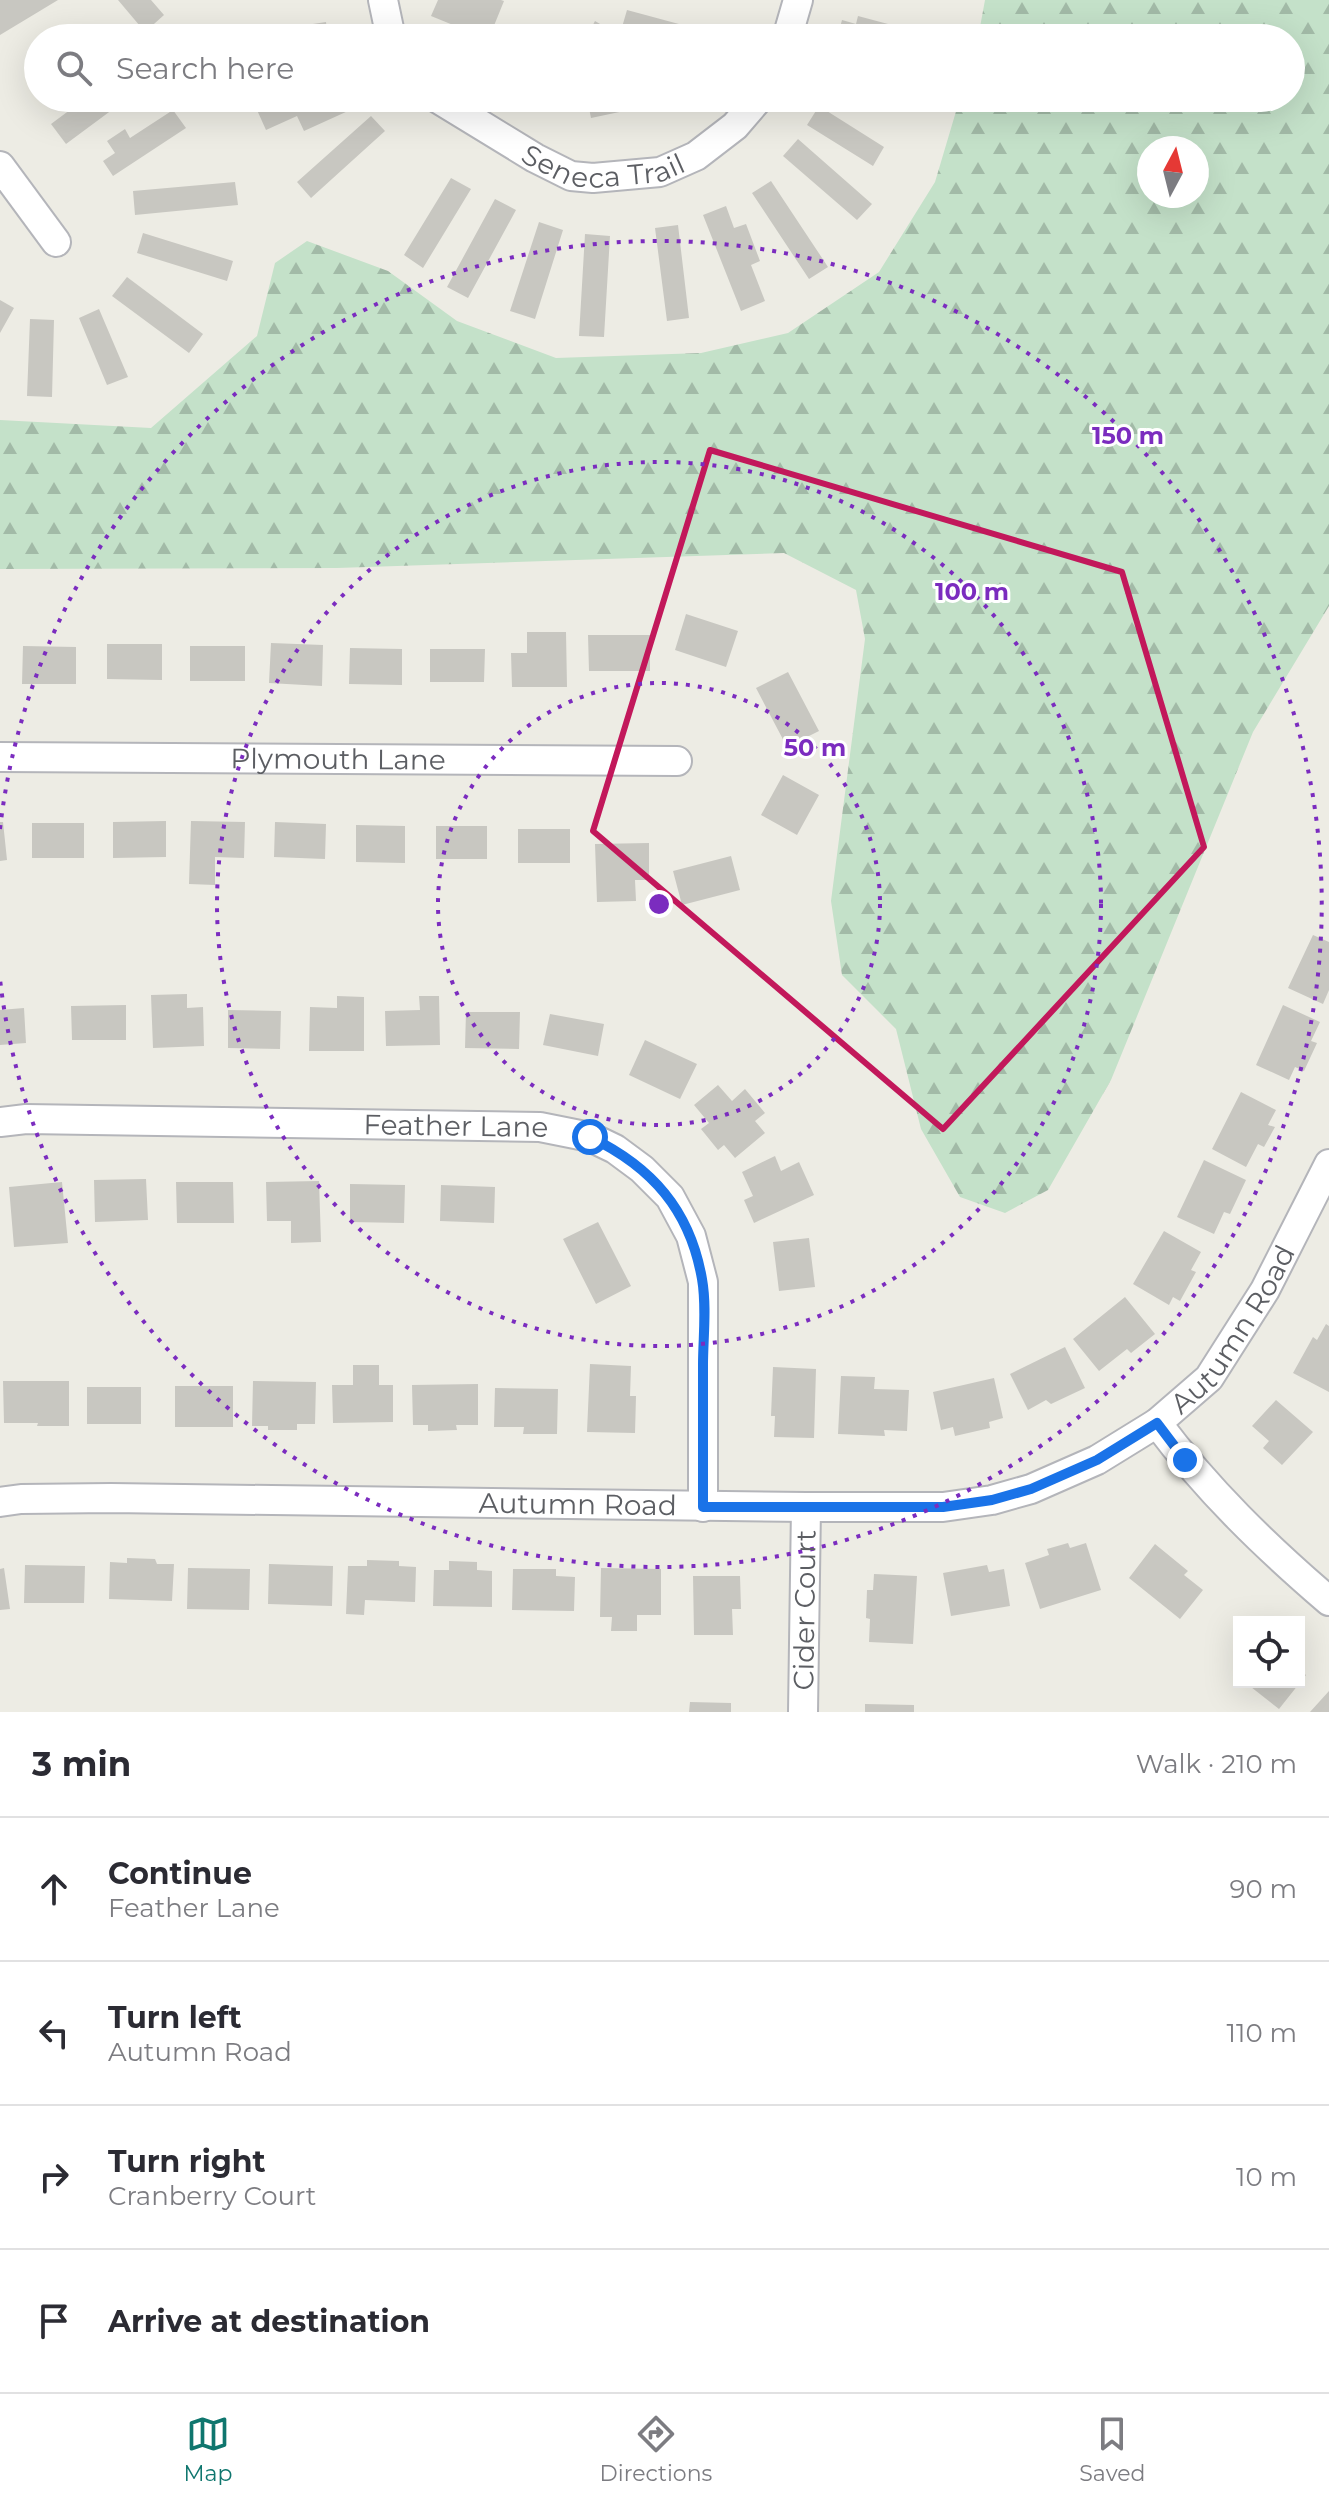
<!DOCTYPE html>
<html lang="en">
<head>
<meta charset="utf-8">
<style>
	:root { --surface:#fff; --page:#f2f2f3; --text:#2b2b33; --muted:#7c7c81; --line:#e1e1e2; --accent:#0f766e }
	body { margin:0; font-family:Montserrat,sans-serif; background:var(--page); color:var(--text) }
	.controls { position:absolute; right:24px; bottom:24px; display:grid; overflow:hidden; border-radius:0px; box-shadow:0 8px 32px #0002 }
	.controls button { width:72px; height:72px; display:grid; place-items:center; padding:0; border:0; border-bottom:2px solid var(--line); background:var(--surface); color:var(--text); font:40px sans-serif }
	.compass { position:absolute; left:1137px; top:136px; width:72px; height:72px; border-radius:50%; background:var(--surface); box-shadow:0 8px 32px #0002; rotate:7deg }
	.stop { position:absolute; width:24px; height:24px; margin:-18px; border:6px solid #1a73e8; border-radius:50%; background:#fff }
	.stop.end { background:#1a73e8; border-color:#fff; box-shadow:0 2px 8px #0008 }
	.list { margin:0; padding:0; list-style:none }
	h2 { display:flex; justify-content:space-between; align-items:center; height:104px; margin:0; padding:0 32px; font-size:34px }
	h2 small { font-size:26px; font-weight:400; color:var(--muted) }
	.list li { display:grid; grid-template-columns:52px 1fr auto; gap:24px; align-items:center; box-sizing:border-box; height:144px; padding:0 32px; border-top:2px solid var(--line) }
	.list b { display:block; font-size:30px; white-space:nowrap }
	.list p { margin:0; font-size:26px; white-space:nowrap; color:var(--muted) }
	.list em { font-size:26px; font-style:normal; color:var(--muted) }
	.icon { flex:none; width:44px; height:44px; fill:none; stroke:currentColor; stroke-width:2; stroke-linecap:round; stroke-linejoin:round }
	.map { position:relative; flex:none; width:1329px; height:1712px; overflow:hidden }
	.search { position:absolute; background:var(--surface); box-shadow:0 8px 32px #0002; left:24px; right:24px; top:24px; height:88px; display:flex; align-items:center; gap:20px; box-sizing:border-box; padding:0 28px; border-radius:44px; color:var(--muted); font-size:30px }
	.sheet { height:680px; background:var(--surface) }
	nav { display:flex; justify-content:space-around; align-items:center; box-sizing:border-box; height:112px; border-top:2px solid var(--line); background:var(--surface); font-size:22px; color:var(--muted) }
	nav a { display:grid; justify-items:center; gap:4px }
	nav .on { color:var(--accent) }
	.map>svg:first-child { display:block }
	.forest { fill:url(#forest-firs); fill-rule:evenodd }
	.building { fill:#c8c7c1 }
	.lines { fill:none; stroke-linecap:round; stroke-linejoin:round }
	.minor-casing { stroke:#b4b5ba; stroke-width:32 }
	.minor { stroke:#fff; stroke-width:28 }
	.route { stroke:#1a73e8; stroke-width:10 }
	.marked { fill:none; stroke:#c2185b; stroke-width:6; stroke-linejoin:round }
	.ring { fill:none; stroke:#7b2cbf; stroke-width:4; stroke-dasharray:4 8 }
	.labels { text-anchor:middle; stroke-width:6; stroke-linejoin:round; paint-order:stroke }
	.street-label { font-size:28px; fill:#5c5e63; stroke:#fff }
	.centre { fill:#7b2cbf; stroke:#fff; stroke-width:4 }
	.ring-label { font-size:24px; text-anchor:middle; font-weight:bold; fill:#7b2cbf; stroke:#fff; stroke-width:6; stroke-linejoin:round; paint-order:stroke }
</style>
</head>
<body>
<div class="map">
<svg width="1329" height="1712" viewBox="0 0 1329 1712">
	<defs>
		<pattern id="forest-firs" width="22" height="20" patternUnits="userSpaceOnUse" patternTransform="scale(2)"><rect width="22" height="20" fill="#c4e1c9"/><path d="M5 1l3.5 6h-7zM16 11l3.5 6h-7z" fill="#a2baa7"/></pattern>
	</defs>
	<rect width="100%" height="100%" fill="#edece4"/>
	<path class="forest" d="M985 0H1329V606L1253 732 1111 1080 1048 1190 1005 1213 960 1197 921 1129 896 1029 842 975 831 901 865 639 856 590 784 553 337 568 0 569V420L151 428 257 336 275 263 307 241 388 271 457 321 556 358 701 353 788 333 879 272 935 182 960 98H1291V38H978ZM1149 148H1197V196H1149Z"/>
	<path class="building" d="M0 0H58L0 35Z
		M118 0H151L164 15 145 32Z
		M438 0H501L504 1 489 38H485L431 16Z
		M627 10 727 37 726 38H634L620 34Z
		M858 16 888 24 885 36 891 38H837L842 20 856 24Z
		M595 21 612 31 607 38H586Z
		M326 22 328 38H234V36Z
		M86 98H128L66 144 51 124Z
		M282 98H342L348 111 304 131 297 116 266 130 257 110Z
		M548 98H573L567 108Z
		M587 98H681V99L591 118Z
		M819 106 884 147 873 166 807 125Z
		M173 110 186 128 113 176 103 161 115 153 107 141 125 129 130 138Z
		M371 116 385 131 311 198 297 182Z
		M798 139 872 204 857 220 783 156Z
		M451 178 471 189 423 268 404 255Z
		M771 181 828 267 809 279 752 193Z
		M235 182 238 205 135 215 133 191Z
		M495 199 516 210 468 298 447 287Z
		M726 206 734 228 746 224 760 261 751 265 765 301 741 311 703 215Z
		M539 222 563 230 535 319 510 311Z
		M678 225 689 318 667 321 655 228Z
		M143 233 233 261 227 281 137 253Z
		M585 234 610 236 604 337 579 336Z
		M127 277 203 334 189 353 112 296Z
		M0 300 14 308 0 333Z
		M99 309 128 377 107 385 79 318Z
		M30 319 54 320 52 397 27 396Z
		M686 614 738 631 726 667 675 650Z
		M527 632H566L567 687H512L511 653H527Z
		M588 635H650V671H589Z
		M271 643 323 645 322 686 269 683Z
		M107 644H162V680L107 679Z
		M23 646 76 647V684H22Z
		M190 646H245V681H190Z
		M350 648 402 649V685L349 684Z
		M430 649H485L484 682H430Z
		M788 672 819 731 787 747 756 688Z
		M783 775 819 795 797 835 761 815Z
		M166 821V857L113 858V822Z
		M191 821 245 822 244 858 215 857V885L189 884Z
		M0 822H3L7 860 0 861Z
		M275 822 326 824 325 859 274 857Z
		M32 823H84V858H32Z
		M356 825 405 826V863L356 862Z
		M436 826H487V859H436Z
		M518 829H570V863H518Z
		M649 843V880H635L636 901 597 902 595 844Z
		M731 856 740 890 682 905 673 871Z
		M1313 935 1329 942V990L1323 1004 1288 988Z
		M187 994V1008L203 1007 204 1046 153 1048 151 995Z
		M337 996 364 997V1051H309L310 1007 337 1008Z
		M419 996H439L440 1045 386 1046 385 1011 420 1010Z
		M126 1005V1040H72L71 1006Z
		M1283 1005 1320 1022 1311 1041 1317 1043 1304 1071 1295 1067 1289 1080 1256 1065Z
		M24 1008 26 1043 0 1045V1010Z
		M228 1010 281 1011 280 1049 228 1048Z
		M466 1012H520L519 1049 465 1048Z
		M550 1014 604 1024 598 1056 543 1045Z
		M645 1040 697 1064 680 1099 629 1075Z
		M718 1085 732 1101 745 1089 765 1113 755 1121 765 1133 735 1158 724 1145 718 1150 701 1129 709 1123 694 1105Z
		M1241 1092 1276 1110 1268 1125 1275 1127 1264 1147 1258 1144 1246 1167 1212 1149Z
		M775 1156 781 1171 799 1162 814 1195 754 1223 744 1200 753 1196 742 1172Z
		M1204 1160 1246 1180 1230 1214 1224 1212 1214 1234 1177 1217Z
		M146 1179 148 1220 95 1222 94 1180Z
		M319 1181 321 1242 291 1243V1221H267L266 1182Z
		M62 1182 68 1243 14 1247 9 1187Z
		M176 1182H233L234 1223H177Z
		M350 1184 405 1185 404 1223 350 1222Z
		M441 1185 495 1187 494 1223 440 1221Z
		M598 1222 631 1286 596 1304 563 1239Z
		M1164 1231 1201 1252 1191 1270 1196 1272 1180 1301 1173 1297 1169 1305 1133 1284Z
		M809 1238 815 1287 779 1291 773 1242Z
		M1125 1297 1155 1334 1131 1353 1127 1349 1099 1371 1073 1339Z
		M1326 1324 1329 1326V1392L1293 1373 1313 1337 1317 1340Z
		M1065 1347 1085 1388 1051 1404 1046 1400 1028 1410 1010 1374Z
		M590 1364 631 1366 630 1396H636L635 1433 587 1432Z
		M353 1365H379V1385H393V1422L333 1423 332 1385H353Z
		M773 1367 816 1369 814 1438 774 1437 775 1416H771Z
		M841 1376 875 1377 874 1389 909 1390 907 1431 884 1430 885 1436 838 1434Z
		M994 1378 1003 1418 989 1422 990 1428 955 1436 953 1427 941 1430 933 1392Z
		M3 1381H69V1426H37L38 1423H4Z
		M253 1381 316 1382 315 1424H297V1430H268V1426H252Z
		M478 1384V1425H456L457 1430 428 1431V1425H413L412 1385Z
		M175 1386H233V1427H175Z
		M87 1387H141V1424H87Z
		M495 1388 558 1389 557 1434H523L524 1427H494Z
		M1276 1400 1313 1432 1282 1465 1263 1448 1269 1441 1252 1426Z
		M1068 1543 1070 1548 1086 1543 1101 1590 1040 1609 1025 1563 1049 1555 1047 1549Z
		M1155 1544 1188 1571 1184 1575 1203 1590 1180 1619 1129 1578Z
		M127 1558 155 1559 157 1564H174L172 1601 109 1599 110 1562 127 1563Z
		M367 1560 399 1561V1566L416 1567 415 1602 365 1600 364 1615 346 1614 348 1566H367Z
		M449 1561 477 1562V1570L492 1571V1607L433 1606 434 1570H449Z
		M269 1564 333 1566 332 1606 268 1604Z
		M25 1565 85 1566 84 1603H24Z
		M987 1565 989 1572 1004 1569 1010 1606 951 1616 943 1573Z
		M4 1568 10 1609 0 1610V1569Z
		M188 1568 250 1569 249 1610 187 1609Z
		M601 1568 661 1569V1615H637V1631H611L612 1617H600Z
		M513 1569H556V1576L575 1577 574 1611 512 1610Z
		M874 1574 917 1576 913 1644 869 1642 870 1619 866 1618 867 1590H873Z
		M693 1576H740L741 1609H732L733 1635H694Z
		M1299 1670 1306 1675 1279 1709 1251 1687 1255 1682H1299Z
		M1329 1691V1712H1310Z
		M690 1702 731 1703V1712H689Z
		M865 1704 914 1705V1712H865Z"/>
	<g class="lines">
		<defs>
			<g id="minor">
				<path d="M383 0 391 38"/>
				<path d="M787 38 798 0"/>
				<path id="s1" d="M437 98 535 158 571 176 593 178 660 172 696 156 735 126 759 98"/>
				<path d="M0 166 56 242"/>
				<path id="s2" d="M0 757 677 761"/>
				<path id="s3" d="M0 1122 26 1119 540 1127 590 1137 615 1149 642 1169 670 1197 691 1236 703 1282V1507"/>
				<path d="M1157 1423C1208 1491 1265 1546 1329 1601"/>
				<path id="s4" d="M0 1502 21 1499 111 1498 806 1507H943L992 1500 1031 1489 1097 1460 1157 1423 1209 1378 1265 1290 1329 1164"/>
				<path id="s5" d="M803 1712 806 1507"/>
			</g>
		</defs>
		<use href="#minor" class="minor-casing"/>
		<use href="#minor" class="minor"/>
	</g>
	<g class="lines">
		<path class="route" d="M590 1137C652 1167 690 1210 702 1279 707 1307 703 1338 703 1365 703 1413 703 1460 703 1507H943L992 1500 1031 1489 1097 1460 1157 1423 1185 1460"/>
	</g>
	<path class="marked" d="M710 450 1122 572 1204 847 943 1129 593 831Z"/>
	<g class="ring">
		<circle cx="659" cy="904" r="221"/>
		<circle cx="659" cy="904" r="442"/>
		<path d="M0 829A663 663 0 1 1 0 979"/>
	</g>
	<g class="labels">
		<g class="street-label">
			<text dy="10" stroke="none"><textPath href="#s1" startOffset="186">Seneca Trail</textPath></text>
			<text dy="10" stroke="none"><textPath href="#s2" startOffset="338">Plymouth Lane</textPath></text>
			<text dy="10" stroke="none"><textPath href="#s3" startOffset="456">Feather Lane</textPath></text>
			<text dy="10" stroke="none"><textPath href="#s4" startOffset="1298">Autumn Road</textPath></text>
			<text dy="10" stroke="none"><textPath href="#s4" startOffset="578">Autumn Road</textPath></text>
			<text dy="10" stroke="none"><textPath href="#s5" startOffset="102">Cider Court</textPath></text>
		</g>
	</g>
	<circle cx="659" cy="904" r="12" class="centre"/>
	<g class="ring-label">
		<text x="1128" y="444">150 m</text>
		<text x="972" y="600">100 m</text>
		<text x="815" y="756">50 m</text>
	</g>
</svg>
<div class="controls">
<button><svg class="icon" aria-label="locate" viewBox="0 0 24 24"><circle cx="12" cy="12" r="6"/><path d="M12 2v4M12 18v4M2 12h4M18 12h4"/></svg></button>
</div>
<svg class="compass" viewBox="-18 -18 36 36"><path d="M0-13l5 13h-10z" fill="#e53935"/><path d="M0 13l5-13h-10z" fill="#7c7c81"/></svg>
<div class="stop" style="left:590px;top:1137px"></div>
<div class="stop end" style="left:1185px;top:1460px"></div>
<div class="search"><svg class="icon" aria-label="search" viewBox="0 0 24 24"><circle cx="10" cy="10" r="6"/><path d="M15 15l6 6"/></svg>Search here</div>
</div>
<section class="sheet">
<h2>3 min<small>Walk · 210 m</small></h2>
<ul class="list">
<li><svg class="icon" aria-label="ahead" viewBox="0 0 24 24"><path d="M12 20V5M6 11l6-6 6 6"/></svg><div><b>Continue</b><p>Feather Lane</p></div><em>90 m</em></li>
<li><svg class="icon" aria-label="left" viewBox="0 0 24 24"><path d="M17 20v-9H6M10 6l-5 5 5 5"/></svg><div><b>Turn left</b><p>Autumn Road</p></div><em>110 m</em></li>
<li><svg class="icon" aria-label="right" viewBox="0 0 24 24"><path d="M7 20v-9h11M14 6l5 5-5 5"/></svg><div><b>Turn right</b><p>Cranberry Court</p></div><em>10 m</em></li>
<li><svg class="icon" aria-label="arrive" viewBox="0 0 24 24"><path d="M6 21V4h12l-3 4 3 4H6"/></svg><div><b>Arrive at destination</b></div></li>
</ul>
</section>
<nav>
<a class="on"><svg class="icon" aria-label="map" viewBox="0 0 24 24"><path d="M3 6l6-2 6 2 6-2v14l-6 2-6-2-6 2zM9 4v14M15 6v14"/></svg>Map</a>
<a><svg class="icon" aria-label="directions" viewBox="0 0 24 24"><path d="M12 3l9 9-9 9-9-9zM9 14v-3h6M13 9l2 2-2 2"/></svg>Directions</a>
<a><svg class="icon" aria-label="saved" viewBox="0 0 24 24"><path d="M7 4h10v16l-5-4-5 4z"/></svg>Saved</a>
</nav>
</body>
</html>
